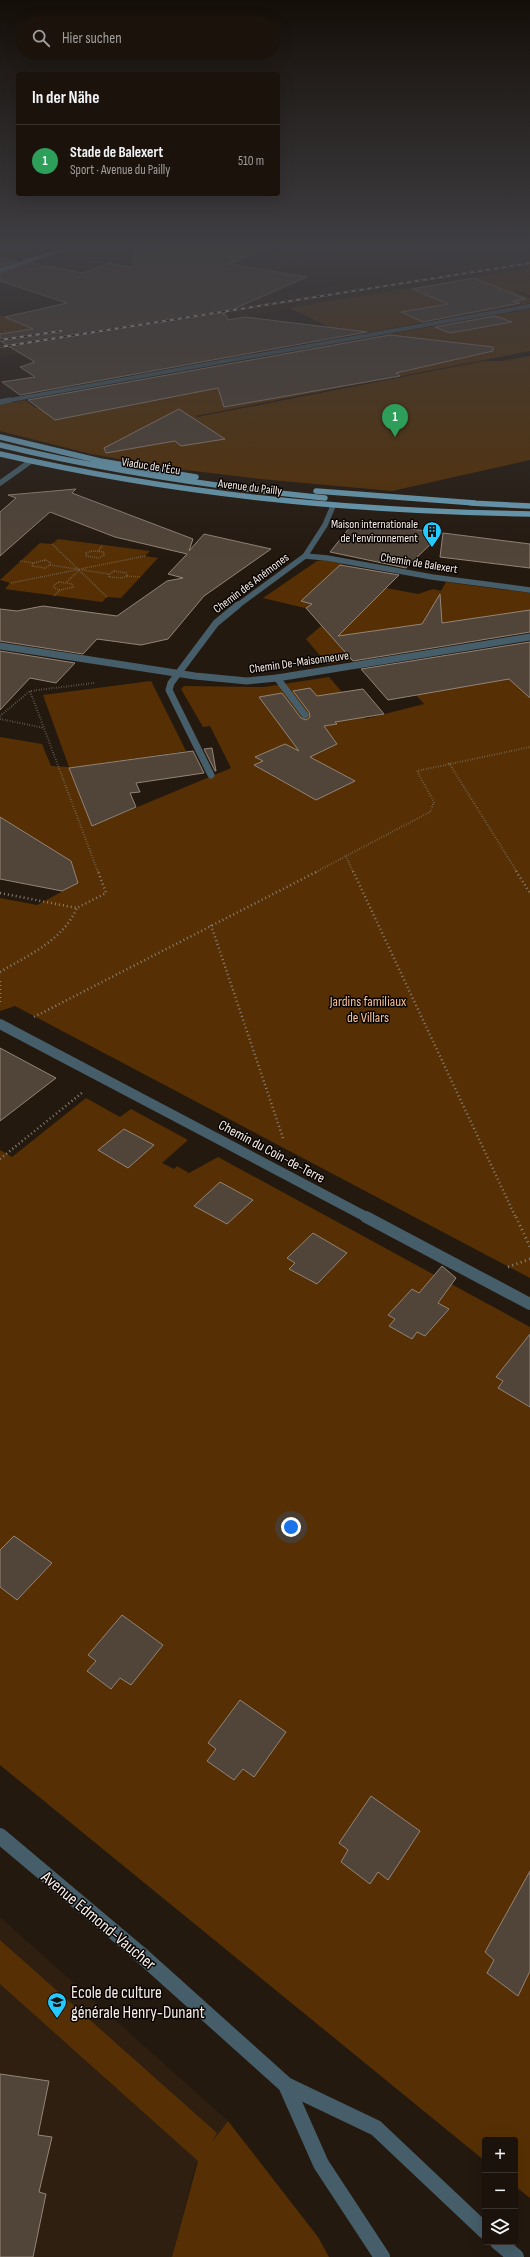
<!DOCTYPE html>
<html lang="de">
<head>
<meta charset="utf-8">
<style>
	:root { --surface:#1b130b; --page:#241c14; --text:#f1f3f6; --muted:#a09e9d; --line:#39322c; --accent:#8c9099 }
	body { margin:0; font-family:"Sofia Sans Condensed",sans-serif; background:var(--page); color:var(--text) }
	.controls { position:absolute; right:12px; bottom:12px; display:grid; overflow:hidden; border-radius:4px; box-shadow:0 4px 16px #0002 }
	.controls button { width:36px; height:36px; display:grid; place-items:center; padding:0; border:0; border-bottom:1px solid var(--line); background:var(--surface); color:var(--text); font:20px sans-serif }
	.you { position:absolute; left:291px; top:1527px; width:14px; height:14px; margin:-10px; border:3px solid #fff; border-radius:50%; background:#1a73e8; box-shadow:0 0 0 6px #1a73e833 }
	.badge { display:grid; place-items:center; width:26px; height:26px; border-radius:50%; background:var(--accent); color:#fff; font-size:13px; font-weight:700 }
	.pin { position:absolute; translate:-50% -33px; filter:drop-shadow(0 1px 2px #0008) }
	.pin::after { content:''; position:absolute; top:21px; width:14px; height:12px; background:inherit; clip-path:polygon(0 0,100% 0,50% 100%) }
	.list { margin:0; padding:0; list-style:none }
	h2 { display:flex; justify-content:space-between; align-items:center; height:52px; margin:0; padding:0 16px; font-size:17px }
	h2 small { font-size:13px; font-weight:400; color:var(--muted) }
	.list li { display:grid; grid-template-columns:26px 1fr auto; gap:12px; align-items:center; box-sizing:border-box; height:72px; padding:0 16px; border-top:1px solid var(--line) }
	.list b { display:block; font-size:15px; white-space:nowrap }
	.list p { margin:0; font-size:13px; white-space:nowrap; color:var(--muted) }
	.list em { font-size:13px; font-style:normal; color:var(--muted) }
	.icon { flex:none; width:22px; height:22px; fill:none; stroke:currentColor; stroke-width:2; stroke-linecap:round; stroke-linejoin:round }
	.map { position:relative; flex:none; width:530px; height:2257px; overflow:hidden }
	.search { position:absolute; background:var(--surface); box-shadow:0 4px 16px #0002; left:16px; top:16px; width:264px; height:44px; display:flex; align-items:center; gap:10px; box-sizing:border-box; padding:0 14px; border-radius:22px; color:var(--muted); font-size:15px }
	.panel { position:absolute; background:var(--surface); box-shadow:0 4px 16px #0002; left:16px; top:72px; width:264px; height:124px; border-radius:4px }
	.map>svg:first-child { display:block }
	.built { fill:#2f1f10 }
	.green { fill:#563004 }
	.building { fill:#514438; stroke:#938477 }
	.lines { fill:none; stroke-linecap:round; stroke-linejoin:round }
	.path-far4 { stroke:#898077; stroke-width:1; stroke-dasharray:0.5 1.5; stroke-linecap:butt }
	.path-far3 { stroke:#898077; stroke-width:1.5; stroke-dasharray:0.5 1.5; stroke-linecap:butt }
	.path-far2 { stroke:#898077; stroke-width:2; stroke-dasharray:0.5 2; stroke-linecap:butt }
	.path-far1 { stroke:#898077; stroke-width:2.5; stroke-dasharray:1 3; stroke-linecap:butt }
	.path { stroke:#898077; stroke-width:3; stroke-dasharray:1 3.5; stroke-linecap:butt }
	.service-far1 { stroke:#455e6a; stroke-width:4 }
	.service { stroke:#455e6a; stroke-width:7 }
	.minor-far4 { stroke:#455e6a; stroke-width:4 }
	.minor-far3 { stroke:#455e6a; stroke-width:5.5 }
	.minor-far2 { stroke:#455e6a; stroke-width:7 }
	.minor-far1 { stroke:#455e6a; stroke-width:10 }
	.minor { stroke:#455e6a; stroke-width:12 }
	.tertiary { stroke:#455e6a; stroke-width:16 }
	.primary-far1 { stroke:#6ba2ba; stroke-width:4 }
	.primary { stroke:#6ba2ba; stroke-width:5.5 }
	.rail-casing { stroke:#ddd5ce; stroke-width:2 }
	.rail { stroke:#0a0503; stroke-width:1.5; stroke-dasharray:4; stroke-linecap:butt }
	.labels { text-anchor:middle; stroke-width:3; stroke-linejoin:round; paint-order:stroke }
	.far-street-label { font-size:12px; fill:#f6eee7; stroke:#0a0503 }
	.far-poi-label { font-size:12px; fill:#f6eee7; stroke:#0a0503; text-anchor:end }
	.park-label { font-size:14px; fill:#f8c293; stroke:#0a0503 }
	.street-label { font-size:14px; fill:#f6eee7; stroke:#0a0503 }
	.near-street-label { font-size:17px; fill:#f6eee7; stroke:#0a0503 }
	.near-poi-label { font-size:17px; fill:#f6eee7; stroke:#0a0503; text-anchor:start }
</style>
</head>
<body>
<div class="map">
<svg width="530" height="2257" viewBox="0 0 530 2257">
	<rect width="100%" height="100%" fill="#24190f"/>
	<path class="built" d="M400 244H530V269L0 357V336L481 263Z
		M0 1917 228 2121 196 2164 172 2257H0Z"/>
	<path class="green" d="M530 268V295L516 290 512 291 530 298V303L349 336 289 308Z
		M530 309V351L195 416 197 417 484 361H502L530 356V460L392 491 260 479 169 468 91 454 0 431V405L25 400 36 408 72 401 61 394 267 357H276L311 370 279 354Z
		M0 315 43 330 0 336Z
		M58 539 150 551 145 556 158 558 121 598 107 597 102 602 5 589 10 583 0 580 40 543 52 544Z
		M324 560 343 564 324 580 383 591 386 588 418 594 433 589 441 591 446 582 530 593V631L327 664 306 639 334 615 263 598 317 561Z
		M530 644V1278L15 1006 0 1011V898L37 905 78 883 71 862 0 817V737L42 744 51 766 69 767 43 695 151 681 186 751 69 768 92 826 231 768 210 726 203 727 181 689 184 686 264 687 329 677 365 719 424 704 391 667Z
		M86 1098 120 1117 131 1109 188 1140 162 1163 174 1169 177 1166 189 1173 218 1157 530 1327V2198L515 2186V2140H485V2161L0 1765V1150L12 1157Z
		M0 1940 217 2133 212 2142 228 2121 318 2237 329 2257H172L198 2161 0 1984Z"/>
	<path class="building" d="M145 244H276L229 264 307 277 222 314 226 315 228 320 245 317 367 332 20 395 2 382 35 377 20 367 35 362 0 341V334L33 329 5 317 67 303 0 281V273L31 263 82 273 110 263 133 268 135 249 155 252 159 251 158 246Z
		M0 258 17 261 0 266Z
		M474 278 526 299 513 301 520 303 423 322 401 312 448 304 412 289Z
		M495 316 512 322 450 333 435 327Z
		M390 335 493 347V351L396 373 400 376 224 407 218 388 55 420 28 400Z
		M179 409 225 439 181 446 175 441 106 453 104 448Z
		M76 489 72 493 193 539 189 551 204 534 271 549 204 596 168 639 141 645 97 639 83 654 0 641V609L17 611 43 606 117 616 167 581 183 578 168 574 187 554 115 537 50 512 0 556V512L16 498 8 495Z
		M354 522 442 533 406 568 330 552Z
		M443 533 530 544V568L440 557Z
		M340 565 399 575 338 636 422 624 440 594 442 623 530 610V632L353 661 306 608 312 604 301 601Z
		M530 642V698L509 679 388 700 361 669Z
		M0 651 75 663 56 683 30 678 0 710Z
		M310 688 317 696 363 689 384 714 335 722 337 724 324 726 337 744 310 757 355 781 316 800 254 765 263 761 255 757 285 744 299 751 259 697 282 693 301 718 306 720 310 717 309 712 293 691Z
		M212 748 216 771H215L204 749Z
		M193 751 204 773 136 783 140 792 130 793 136 807 92 826 69 768Z
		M0 817 71 861 78 883 62 891 0 879Z
		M0 1048 56 1078 0 1121Z
		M124 1129 154 1145 128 1168 98 1150Z
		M220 1182 253 1200 227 1224 194 1206Z
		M313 1233 347 1253 317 1284 289 1269 295 1263 287 1258Z
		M442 1266 456 1278 438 1303 449 1309 425 1336 417 1332 412 1339 389 1326 395 1319 388 1315 412 1289 419 1293Z
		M530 1334V1407L498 1388 503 1381 496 1377Z
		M14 1536 52 1563 17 1600 0 1587V1550Z
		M122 1615 163 1645 131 1685 120 1678 111 1689 87 1671 96 1661 88 1655Z
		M240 1700 286 1732 254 1777 243 1769 234 1780 207 1761 216 1749 208 1743Z
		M371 1796 420 1831 388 1880 378 1872 370 1884 341 1862 348 1850 339 1843Z
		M530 1871V1971L518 1996 487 1973 494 1960 485 1952Z
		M0 2074 49 2081 38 2135 52 2137 39 2192 46 2194 33 2257H0Z"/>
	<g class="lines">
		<path class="path-far4" d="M210 244 302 259 336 244H334
			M87 262H120"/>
		<path class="path-far3" d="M52 544 107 597
			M91 551 104 552V555L99 558 86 556V553Z
			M98 551 103 545
			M45 560 50 562V565L45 568 32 566 33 563Z
			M20 561 33 563
			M50 565 77 569
			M82 570 109 574
			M114 571 126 573 127 576 122 578 109 577V574Z
			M127 576 140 577
			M59 582 72 584 73 587 60 590 54 588V585Z
			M67 582 79 570
			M11 583 145 556
			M54 596 60 590"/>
		<path class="path-far2" d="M94 683 30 691 98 872
			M0 716 30 691
			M0 719 44 728
			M449 763 517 872
			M316 872 346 856
			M353 872 346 856 430 812 434 802 417 771 530 747"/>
		<path class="path-far1" d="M353 871 516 1218
			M516 871 530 893
			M0 893 77 908 106 893 98 871
			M211 925 284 1141
			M0 972C30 954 62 941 77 908
			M0 981V1003
			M34 1017 318 871
			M0 1159 83 1092"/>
		<path class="path" d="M516 1217 530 1247
			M508 1267 530 1259"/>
		<path class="service-far1" d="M132 244 130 245 156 249"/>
		<path class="service" d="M277 678 305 715"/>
		<path class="minor-far4" d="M5 401 530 306"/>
		<path class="minor-far3" d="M0 402 10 400
			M0 483 31 461
			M305 556 327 558 432 577 530 590
			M237 606 305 556 325 525 333 506"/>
		<path class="minor-far2" d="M0 646 195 676 247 681 277 678 530 637
			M211 775 169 690 171 683 216 623 238 605"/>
		<path class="minor-far1" d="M0 1024 368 1218"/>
		<path class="minor" d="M366 1217 530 1304"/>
		<path class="tertiary" d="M0 1836 139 1953 286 2085 376 2128 485 2231
			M286 2085 321 2164 382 2257
			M498 2242 516 2257"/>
		<path class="primary-far1" d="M0 270 79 244"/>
		<path class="primary" d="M0 437 100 461 196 477
			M0 445C107 471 215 487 325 498
			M0 454C178 495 348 511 530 514
			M316 491 475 503
			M470 503 530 506"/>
		<defs>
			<path id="rail" d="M0 340 61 331
				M0 347 530 263"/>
		</defs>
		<use href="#rail" class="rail-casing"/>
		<use href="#rail" class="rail"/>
	</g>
	<linearGradient id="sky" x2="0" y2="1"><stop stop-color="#140e08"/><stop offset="0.44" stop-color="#3f3e42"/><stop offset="1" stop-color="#3f3e42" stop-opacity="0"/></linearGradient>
	<rect width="530" height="560" fill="url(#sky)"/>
	<defs>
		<symbol id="building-pin" viewBox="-11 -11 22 30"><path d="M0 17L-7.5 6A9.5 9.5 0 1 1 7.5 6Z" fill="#24c9fe" stroke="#0a0503"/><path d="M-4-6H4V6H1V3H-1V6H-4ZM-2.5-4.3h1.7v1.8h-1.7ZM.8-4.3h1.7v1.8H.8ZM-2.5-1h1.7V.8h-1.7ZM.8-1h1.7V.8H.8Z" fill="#111"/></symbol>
		<symbol id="school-pin" viewBox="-11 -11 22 30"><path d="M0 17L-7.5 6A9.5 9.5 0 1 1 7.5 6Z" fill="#24c9fe" stroke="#0a0503"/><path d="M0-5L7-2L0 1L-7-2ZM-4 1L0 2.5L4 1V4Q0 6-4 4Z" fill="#111"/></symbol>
	</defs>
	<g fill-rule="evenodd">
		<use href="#building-pin" x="421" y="520" width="22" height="30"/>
		<use href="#school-pin" x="46" y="1991" width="22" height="30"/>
	</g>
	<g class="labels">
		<g class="far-street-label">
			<text transform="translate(151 466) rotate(9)" y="4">Viaduc de l'Écu</text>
			<text transform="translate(250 487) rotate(7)" y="4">Avenue du Pailly</text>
			<text transform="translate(419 563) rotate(9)" y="4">Chemin de Balexert</text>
			<text transform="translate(251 583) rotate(-37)" y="4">Chemin des Anémones</text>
			<text transform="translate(299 662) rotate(-8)" y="4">Chemin De-Maisonneuve</text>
		</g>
		<g class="far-poi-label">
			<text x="418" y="528">Maison internationale<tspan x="418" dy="14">de l'environnement</tspan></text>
		</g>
		<g class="park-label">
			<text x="368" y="1006">Jardins familiaux<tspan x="368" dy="16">de Villars</tspan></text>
		</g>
		<g class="street-label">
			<text transform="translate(272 1151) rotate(28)" y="5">Chemin du Coin-de-Terre</text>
		</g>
		<g class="near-street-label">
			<text transform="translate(99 1920) rotate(40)" y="6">Avenue Edmond-Vaucher</text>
		</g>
		<g class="near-poi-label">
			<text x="71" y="1998">Ecole de culture<tspan x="71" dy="20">générale Henry-Dunant</tspan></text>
		</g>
	</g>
</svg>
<div class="controls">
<button>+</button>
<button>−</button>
<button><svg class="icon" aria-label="layers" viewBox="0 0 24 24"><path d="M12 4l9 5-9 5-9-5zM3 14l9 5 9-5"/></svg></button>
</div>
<div class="you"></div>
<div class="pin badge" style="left:395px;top:437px;background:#2e9e5b">1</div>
<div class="search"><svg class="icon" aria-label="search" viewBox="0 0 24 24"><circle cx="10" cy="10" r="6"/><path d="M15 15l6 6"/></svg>Hier suchen</div>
<section class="panel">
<h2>In der Nähe<small></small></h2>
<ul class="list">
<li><span class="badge" style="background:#2e9e5b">1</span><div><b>Stade de Balexert</b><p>Sport · Avenue du Pailly</p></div><em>510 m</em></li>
</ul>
</section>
</div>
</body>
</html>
